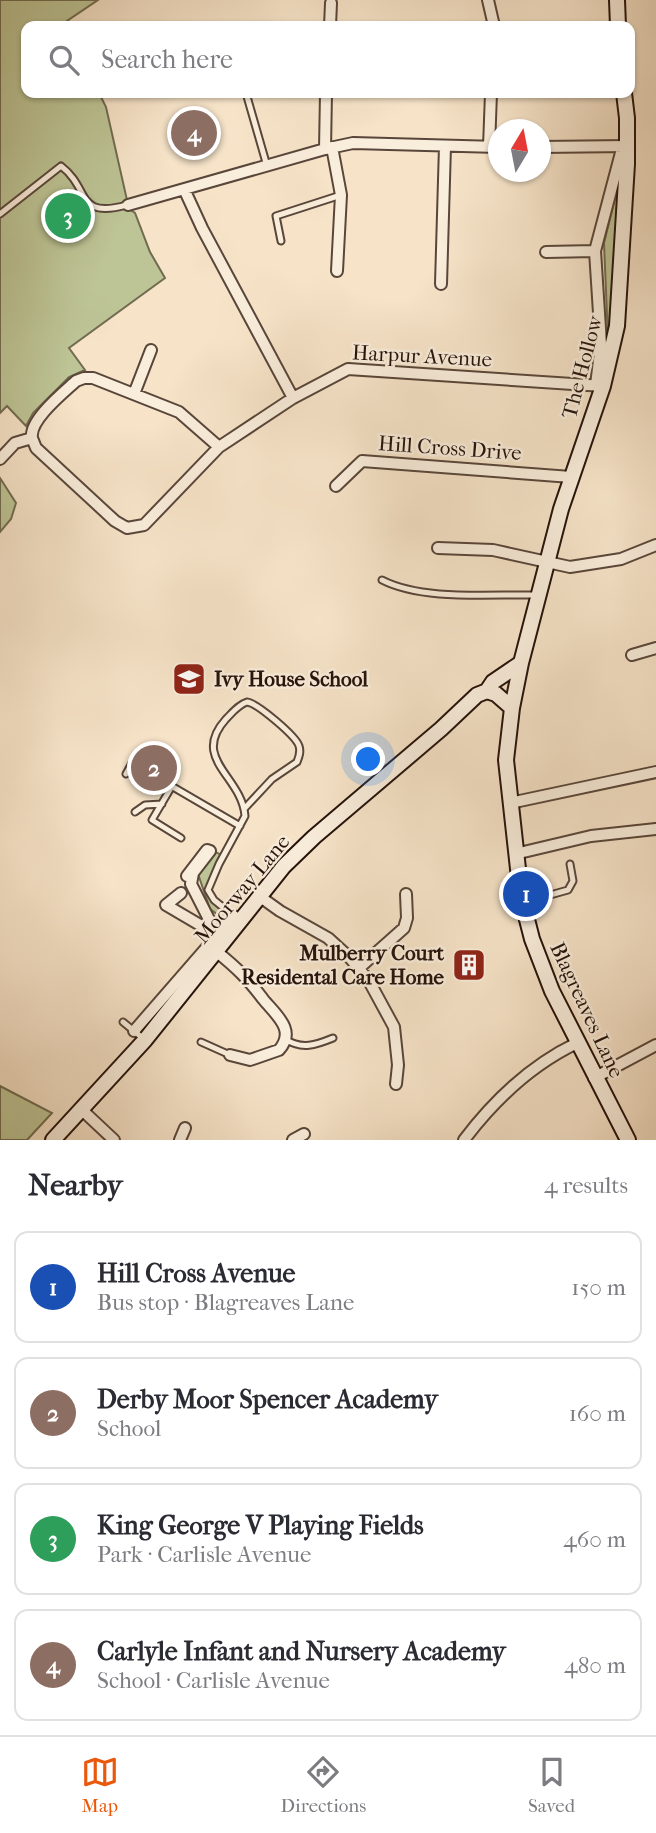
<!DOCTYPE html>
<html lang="en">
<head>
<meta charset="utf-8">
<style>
	:root { --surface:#fff; --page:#f7f7f7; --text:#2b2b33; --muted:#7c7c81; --line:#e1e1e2; --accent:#ea580c }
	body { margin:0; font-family:"IM FELL French Canon",serif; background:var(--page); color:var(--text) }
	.compass { position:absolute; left:488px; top:119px; width:63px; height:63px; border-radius:50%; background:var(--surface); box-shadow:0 2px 5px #0004; rotate:10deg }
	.you { position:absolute; left:369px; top:760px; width:24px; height:24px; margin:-18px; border:5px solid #fff; border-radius:50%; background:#1a73e8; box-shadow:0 0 0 10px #1a73e833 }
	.badge { display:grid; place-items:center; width:46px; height:46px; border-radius:50%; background:var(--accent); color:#fff; font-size:23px; font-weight:700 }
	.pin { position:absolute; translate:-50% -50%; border:4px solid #fff; box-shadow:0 2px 7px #0006 }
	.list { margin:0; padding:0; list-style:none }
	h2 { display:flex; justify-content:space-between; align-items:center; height:91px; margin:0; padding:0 28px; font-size:30px }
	h2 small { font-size:23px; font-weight:400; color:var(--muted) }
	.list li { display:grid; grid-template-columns:46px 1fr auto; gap:21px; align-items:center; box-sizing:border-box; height:112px; margin:0 14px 14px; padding:0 14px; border:2px solid var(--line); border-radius:14px }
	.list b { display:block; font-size:26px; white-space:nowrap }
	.list p { margin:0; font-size:23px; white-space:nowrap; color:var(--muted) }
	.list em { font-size:23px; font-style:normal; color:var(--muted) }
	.icon { flex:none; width:38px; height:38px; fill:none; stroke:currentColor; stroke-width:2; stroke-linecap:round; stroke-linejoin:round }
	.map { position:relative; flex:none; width:656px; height:1140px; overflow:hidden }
	.search { position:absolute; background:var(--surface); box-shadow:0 2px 5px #0004; left:21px; right:21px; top:21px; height:77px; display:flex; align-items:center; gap:18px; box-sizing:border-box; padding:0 24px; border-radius:14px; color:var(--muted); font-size:26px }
	.sheet { height:595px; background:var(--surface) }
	nav { display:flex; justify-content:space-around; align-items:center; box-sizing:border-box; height:98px; border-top:2px solid var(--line); background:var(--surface); font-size:19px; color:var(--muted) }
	nav a { display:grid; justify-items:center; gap:4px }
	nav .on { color:var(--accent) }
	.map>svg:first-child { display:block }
	.green { fill:#bdc495; stroke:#716b50; stroke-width:2 }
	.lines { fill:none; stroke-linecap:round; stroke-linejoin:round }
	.lane-casing { stroke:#59463a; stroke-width:9 }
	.street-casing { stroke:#59463a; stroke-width:14 }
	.secondary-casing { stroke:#25120b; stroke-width:18 }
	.lane { stroke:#f9eddb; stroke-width:5 }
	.street { stroke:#f9eddb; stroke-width:10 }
	.secondary { stroke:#f9eddb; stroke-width:14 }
	.labels { text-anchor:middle; stroke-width:5; stroke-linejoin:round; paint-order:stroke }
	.street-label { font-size:21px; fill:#25120b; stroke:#f9eddb }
	.poi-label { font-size:21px; font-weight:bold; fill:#25120b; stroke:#f9eddb; text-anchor:start }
</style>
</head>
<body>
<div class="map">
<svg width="656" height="1140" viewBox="0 0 656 1140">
	<rect width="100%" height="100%" fill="#f6e3c8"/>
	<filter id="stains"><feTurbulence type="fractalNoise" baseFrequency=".00286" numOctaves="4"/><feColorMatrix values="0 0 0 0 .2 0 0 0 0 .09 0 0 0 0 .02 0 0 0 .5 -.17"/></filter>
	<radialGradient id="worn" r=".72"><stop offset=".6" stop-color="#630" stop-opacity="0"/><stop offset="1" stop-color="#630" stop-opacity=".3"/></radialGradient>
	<path class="green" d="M0 0H98L67 21 69 26H26V93H99L106 107 129 209 135 213 150 252 165 278 69 348 85 370 69 377 33 413 26 426 7 406 0 413Z
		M622 170 614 321 608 339 604 243Z
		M0 478 16 503 11 519 0 532Z
		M214 851 221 855 206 888 230 916 228 918 224 919 210 909 197 871Z
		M0 1086 52 1113 27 1140H0Z"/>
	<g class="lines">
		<defs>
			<path id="lane" d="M246 93 267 166
				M0 214 61 166C91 189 75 219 127 205
				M281 241 276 216 341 195
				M382 580C423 601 490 594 536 595
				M126 774 132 763 240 826
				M172 786 152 820 181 838
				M135 812 145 805 162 804
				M525 902 568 890 573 881 570 864
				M235 917 214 900 208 890 219 864 245 816C242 776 190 759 226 719 233 712 238 705 247 702 257 703 296 736 299 746 301 752 299 757 297 762L272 779 244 809
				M123 1022 145 1040
				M285 1039C302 1050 316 1045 333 1038
				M201 1042 230 1055"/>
			<path id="street" d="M488 0 494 26
				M330 26 331 3
				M332 147 341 195 337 271
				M489 147 491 93
				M540 147 628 146
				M325 149 326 93
				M185 191 202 228 293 398
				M128 205 325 149 353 143 498 147
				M546 252 595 251
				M441 284 445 146
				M596 385 601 344 595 251 623 145
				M134 394 151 350
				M32 438 36 448 115 521 127 528 144 525 219 447 293 398 348 369 603 386
				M0 459 15 443 32 438C29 420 63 393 76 381L84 378H93L179 412 219 447
				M336 486 362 461 571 477
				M438 548 493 550 570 567 621 559 656 545
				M632 655 656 648
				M510 803 656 772
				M515 854 591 836 656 829
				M187 876 207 850 210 851 193 873 191 884 217 935
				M181 893 166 905 217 935
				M259 896 280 911 328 938 351 959 369 981 394 1027 398 1065 396 1084
				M217 952C237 968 248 979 263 999 275 1014 297 1030 279 1050L250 1060 230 1055
				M359 968 404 928 407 918 406 894
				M134 1031 234 916
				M594 1078 656 1045
				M81 1109 114 1140
				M180 1140 185 1128
				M293 1140 304 1134
				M464 1140C495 1099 531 1065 577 1043"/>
			<path id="secondary" d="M617 0 618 26
				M624 93 627 118V164L617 326 603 386 561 509 521 663 512 708 506 760 521 896 532 939 552 991 628 1140
				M487 691 496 694 512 708
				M53 1140 145 1040 284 866 314 837 441 729 477 695 487 691 493 682 521 663"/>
		</defs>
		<use href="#lane" class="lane-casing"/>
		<use href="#street" class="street-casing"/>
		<use href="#secondary" class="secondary-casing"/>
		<use href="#lane" class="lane"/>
		<use href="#street" class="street"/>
		<use href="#secondary" class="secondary"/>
	</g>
	<defs>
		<symbol id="school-square" viewBox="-11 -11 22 22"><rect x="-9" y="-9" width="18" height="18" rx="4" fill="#8f2418" stroke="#f9eddb"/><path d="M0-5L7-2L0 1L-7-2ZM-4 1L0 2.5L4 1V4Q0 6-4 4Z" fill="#fff"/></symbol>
		<symbol id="building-square" viewBox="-11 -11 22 22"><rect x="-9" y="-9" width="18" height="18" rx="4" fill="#8f2418" stroke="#f9eddb"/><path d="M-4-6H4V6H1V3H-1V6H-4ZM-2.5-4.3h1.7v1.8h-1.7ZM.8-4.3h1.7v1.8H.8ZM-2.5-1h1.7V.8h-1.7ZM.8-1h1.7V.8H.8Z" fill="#fff"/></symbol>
	</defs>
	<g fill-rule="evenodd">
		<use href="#school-square" x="170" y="660" width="38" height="38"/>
		<use href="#building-square" x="450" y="946" width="38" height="38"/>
	</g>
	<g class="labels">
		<g class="street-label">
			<text transform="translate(422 356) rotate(3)" y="7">Harpur Avenue</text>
			<text transform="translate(582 367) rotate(-75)" y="7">The Hollow</text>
			<text transform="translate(450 448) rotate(4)" y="7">Hill Cross Drive</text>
			<text transform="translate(242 889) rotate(-50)" y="7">Moorway Lane</text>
			<text transform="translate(587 1010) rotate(65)" y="7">Blagreaves Lane</text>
		</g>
		<g class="poi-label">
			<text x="214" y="686">Ivy House School</text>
			<text x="444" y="960" text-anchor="end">Mulberry Court<tspan x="444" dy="24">Residental Care Home</tspan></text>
		</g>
	</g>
	<rect width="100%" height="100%" filter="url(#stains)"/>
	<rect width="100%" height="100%" fill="url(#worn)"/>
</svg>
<svg class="compass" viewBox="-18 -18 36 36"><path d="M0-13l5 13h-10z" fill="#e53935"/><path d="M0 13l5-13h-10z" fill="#7c7c81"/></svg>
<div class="you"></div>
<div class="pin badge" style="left:526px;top:894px;background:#1a4fb4">1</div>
<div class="pin badge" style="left:154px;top:768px;background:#8d6e63">2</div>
<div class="pin badge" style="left:68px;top:216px;background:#2e9e5b">3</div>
<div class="pin badge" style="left:194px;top:133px;background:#8d6e63">4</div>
<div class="search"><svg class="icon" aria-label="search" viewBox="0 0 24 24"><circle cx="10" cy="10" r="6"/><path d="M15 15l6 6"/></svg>Search here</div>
</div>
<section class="sheet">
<h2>Nearby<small>4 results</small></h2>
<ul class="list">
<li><span class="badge" style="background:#1a4fb4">1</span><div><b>Hill Cross Avenue</b><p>Bus stop · Blagreaves Lane</p></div><em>150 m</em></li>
<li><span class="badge" style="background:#8d6e63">2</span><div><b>Derby Moor Spencer Academy</b><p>School</p></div><em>160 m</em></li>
<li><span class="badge" style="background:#2e9e5b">3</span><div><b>King George V Playing Fields</b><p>Park · Carlisle Avenue</p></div><em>460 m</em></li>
<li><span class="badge" style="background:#8d6e63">4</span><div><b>Carlyle Infant and Nursery Academy</b><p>School · Carlisle Avenue</p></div><em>480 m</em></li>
</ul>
</section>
<nav>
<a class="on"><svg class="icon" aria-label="map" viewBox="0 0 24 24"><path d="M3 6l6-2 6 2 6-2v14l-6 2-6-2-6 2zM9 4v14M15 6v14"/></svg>Map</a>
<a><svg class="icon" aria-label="directions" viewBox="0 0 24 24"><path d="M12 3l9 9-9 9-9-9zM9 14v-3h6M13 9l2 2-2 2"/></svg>Directions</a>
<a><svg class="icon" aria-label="saved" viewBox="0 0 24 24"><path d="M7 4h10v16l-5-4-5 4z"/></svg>Saved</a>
</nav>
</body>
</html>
